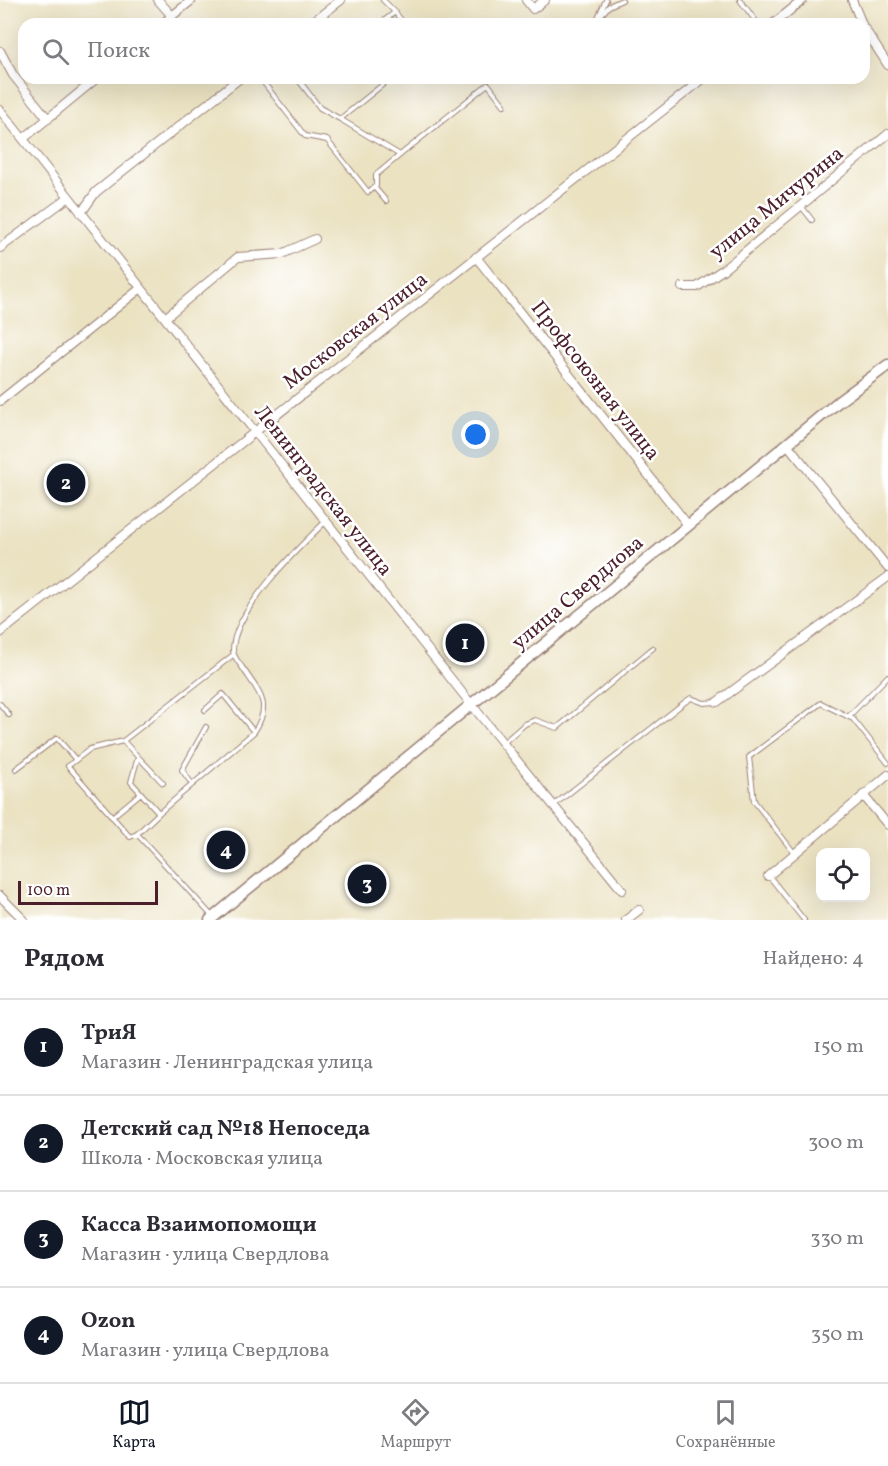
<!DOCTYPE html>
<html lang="ru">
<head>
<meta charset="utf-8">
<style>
	:root { --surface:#fff; --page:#f7f7f7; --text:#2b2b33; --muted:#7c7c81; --line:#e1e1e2; --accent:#111827 }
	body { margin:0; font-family:Vollkorn,serif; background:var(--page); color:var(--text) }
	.controls { position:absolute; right:18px; bottom:18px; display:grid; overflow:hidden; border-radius:12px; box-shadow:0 6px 24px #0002 }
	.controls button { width:54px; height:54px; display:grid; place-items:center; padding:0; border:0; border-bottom:2px solid var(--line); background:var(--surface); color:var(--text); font:30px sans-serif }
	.scale { position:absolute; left:18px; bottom:15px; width:140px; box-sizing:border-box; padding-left:6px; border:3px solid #4a1f2b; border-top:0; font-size:16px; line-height:21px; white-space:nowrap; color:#4a1f2b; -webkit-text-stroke:4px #fff; paint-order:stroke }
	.you { position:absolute; left:476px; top:435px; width:21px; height:21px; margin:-15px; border:4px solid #fff; border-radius:50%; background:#1a73e8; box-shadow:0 0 0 9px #1a73e833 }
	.badge { display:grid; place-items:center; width:39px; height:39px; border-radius:50%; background:var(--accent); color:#fff; font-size:20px; font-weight:700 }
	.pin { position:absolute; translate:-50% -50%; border:3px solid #fff; box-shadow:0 2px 6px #0006 }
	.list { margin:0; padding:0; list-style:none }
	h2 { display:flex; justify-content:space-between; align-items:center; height:78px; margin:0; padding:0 24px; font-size:26px }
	h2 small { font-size:20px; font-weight:400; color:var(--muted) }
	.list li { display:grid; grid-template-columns:39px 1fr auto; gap:18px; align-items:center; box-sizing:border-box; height:96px; padding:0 24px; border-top:2px solid var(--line) }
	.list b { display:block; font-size:22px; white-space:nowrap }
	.list p { margin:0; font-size:20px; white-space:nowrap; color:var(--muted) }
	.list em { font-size:20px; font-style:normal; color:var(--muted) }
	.icon { flex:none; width:33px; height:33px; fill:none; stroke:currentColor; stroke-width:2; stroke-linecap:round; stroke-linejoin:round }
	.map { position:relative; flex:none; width:888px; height:920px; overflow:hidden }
	.search { position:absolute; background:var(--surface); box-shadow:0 6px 24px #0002; left:18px; right:18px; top:18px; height:66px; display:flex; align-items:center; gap:15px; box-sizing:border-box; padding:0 21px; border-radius:18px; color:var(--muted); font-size:22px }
	.sheet { height:462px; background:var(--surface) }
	nav { display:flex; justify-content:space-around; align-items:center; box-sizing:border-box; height:84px; border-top:2px solid var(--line); background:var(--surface); font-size:16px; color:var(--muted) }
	nav a { display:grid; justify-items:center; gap:3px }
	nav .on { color:var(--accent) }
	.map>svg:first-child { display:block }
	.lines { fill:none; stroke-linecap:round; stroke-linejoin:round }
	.lane-casing { stroke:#9a8076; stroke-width:6 }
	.street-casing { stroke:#9a8076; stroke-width:10 }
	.secondary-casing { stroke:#9a8076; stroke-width:13 }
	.lane { stroke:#fff; stroke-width:4 }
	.street { stroke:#fff; stroke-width:8 }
	.secondary { stroke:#fff; stroke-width:10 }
	.labels { text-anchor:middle; stroke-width:5; stroke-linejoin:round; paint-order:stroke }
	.street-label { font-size:21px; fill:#4a1f2b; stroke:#fff }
</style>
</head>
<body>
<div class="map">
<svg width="888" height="920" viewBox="0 0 888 920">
	<rect width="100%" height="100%" fill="#fff"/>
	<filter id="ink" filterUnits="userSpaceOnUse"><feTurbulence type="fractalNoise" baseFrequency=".0167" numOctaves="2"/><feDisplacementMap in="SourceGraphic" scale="12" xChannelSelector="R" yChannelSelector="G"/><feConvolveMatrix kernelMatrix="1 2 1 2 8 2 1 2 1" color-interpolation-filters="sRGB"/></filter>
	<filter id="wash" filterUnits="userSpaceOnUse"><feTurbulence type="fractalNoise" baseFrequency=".008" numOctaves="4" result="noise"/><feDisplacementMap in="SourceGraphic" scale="24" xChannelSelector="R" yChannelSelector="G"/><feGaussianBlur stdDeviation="1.35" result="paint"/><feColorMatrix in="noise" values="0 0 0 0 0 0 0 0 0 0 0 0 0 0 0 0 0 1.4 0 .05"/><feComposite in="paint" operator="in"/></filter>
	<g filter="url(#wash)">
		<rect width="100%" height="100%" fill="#ebe2c2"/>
	</g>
	<g filter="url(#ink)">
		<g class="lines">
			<defs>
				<path id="lane" d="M383 0 395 12
					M740 0 758 24
					M601 15 609 6 622 0
					M380 24 395 12 404 24
					M595 24 606 0
					M260 78 305 136 327 140 368 192 376 186V175L400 155
					M297 78 320 108 340 119
					M391 78 340 119 400 155 488 84 504 105
					M374 187 386 201
					M801 206 812 220
					M0 704 9 715
					M205 710 223 694 254 732
					M849 716 888 676
					M123 741 163 783
					M503 743 525 724 535 720 557 728 653 648
					M138 757 131 782 159 813
					M16 769 57 738 76 760
					M192 784 182 770 206 727
					M554 805 685 702 691 698 704 703 716 702
					M112 817 141 793
					M137 834 130 837 68 766 90 749 123 741 233 655
					M795 854 754 801 749 757 821 703 853 719 888 763
					M769 876 804 920
					M212 916 137 834 159 813 254 732C273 703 259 693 242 667 238 662 234 657 233 651 232 612 298 548 325 522"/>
				<path id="street" d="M158 0 172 16
					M526 0 533 9 545 0
					M852 0 862 24
					M162 24 192 0
					M310 24 341 0
					M773 24 803 0
					M864 28 888 65
					M0 51 13 75 48 119
					M0 110 471 704 622 890
					M23 139 97 78
					M81 213 96 192 240 78
					M0 248 69 197
					M476 257 688 525
					M682 287H697L724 269 888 134
					M165 318 238 257 282 254 315 239
					M0 401 141 288
					M787 444 888 568
					M0 633 704 78
					M717 702 888 577
					M863 795 888 825
					M768 876 888 775
					M0 896 24 920
					M626 920 639 910"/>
				<path id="secondary" d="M210 920 838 402 888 365"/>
			</defs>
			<use href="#lane" class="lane-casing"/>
			<use href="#street" class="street-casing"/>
			<use href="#secondary" class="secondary-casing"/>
			<use href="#lane" class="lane"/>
			<use href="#street" class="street"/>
			<use href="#secondary" class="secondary"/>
		</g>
	</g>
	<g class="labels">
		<g class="street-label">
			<text transform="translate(776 202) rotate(-39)" y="7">улица Мичурина</text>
			<text transform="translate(355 330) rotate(-38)" y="7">Московская улица</text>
			<text transform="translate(596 380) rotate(52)" y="7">Профсоюзная улица</text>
			<text transform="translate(324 490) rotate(52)" y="7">Ленинградская улица</text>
			<text transform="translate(577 592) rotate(-40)" y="7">улица Свердлова</text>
		</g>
	</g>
</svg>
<div class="controls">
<button><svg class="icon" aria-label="locate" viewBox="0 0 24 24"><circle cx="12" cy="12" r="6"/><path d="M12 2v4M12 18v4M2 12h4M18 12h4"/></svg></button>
</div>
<div class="scale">100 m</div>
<div class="you"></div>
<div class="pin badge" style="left:465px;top:643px">1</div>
<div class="pin badge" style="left:66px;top:483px">2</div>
<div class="pin badge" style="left:367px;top:884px">3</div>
<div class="pin badge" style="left:226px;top:850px">4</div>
<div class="search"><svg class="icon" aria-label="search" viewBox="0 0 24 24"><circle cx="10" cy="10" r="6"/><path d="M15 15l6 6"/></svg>Поиск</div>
</div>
<section class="sheet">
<h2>Рядом<small>Найдено: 4</small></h2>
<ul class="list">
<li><span class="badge">1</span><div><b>ТриЯ</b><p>Магазин · Ленинградская улица</p></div><em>150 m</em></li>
<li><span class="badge">2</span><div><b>Детский сад №18 Непоседа</b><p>Школа · Московская улица</p></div><em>300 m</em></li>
<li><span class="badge">3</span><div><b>Касса Взаимопомощи</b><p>Магазин · улица Свердлова</p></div><em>330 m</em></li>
<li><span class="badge">4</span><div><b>Ozon</b><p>Магазин · улица Свердлова</p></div><em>350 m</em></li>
</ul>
</section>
<nav>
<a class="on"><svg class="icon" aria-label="map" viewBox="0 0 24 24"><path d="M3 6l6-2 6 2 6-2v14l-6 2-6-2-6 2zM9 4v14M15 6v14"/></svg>Карта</a>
<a><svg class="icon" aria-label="directions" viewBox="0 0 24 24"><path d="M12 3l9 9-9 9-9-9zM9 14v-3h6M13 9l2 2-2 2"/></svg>Маршрут</a>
<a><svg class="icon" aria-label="saved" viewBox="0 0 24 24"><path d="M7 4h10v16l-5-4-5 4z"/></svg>Сохранённые</a>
</nav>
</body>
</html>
